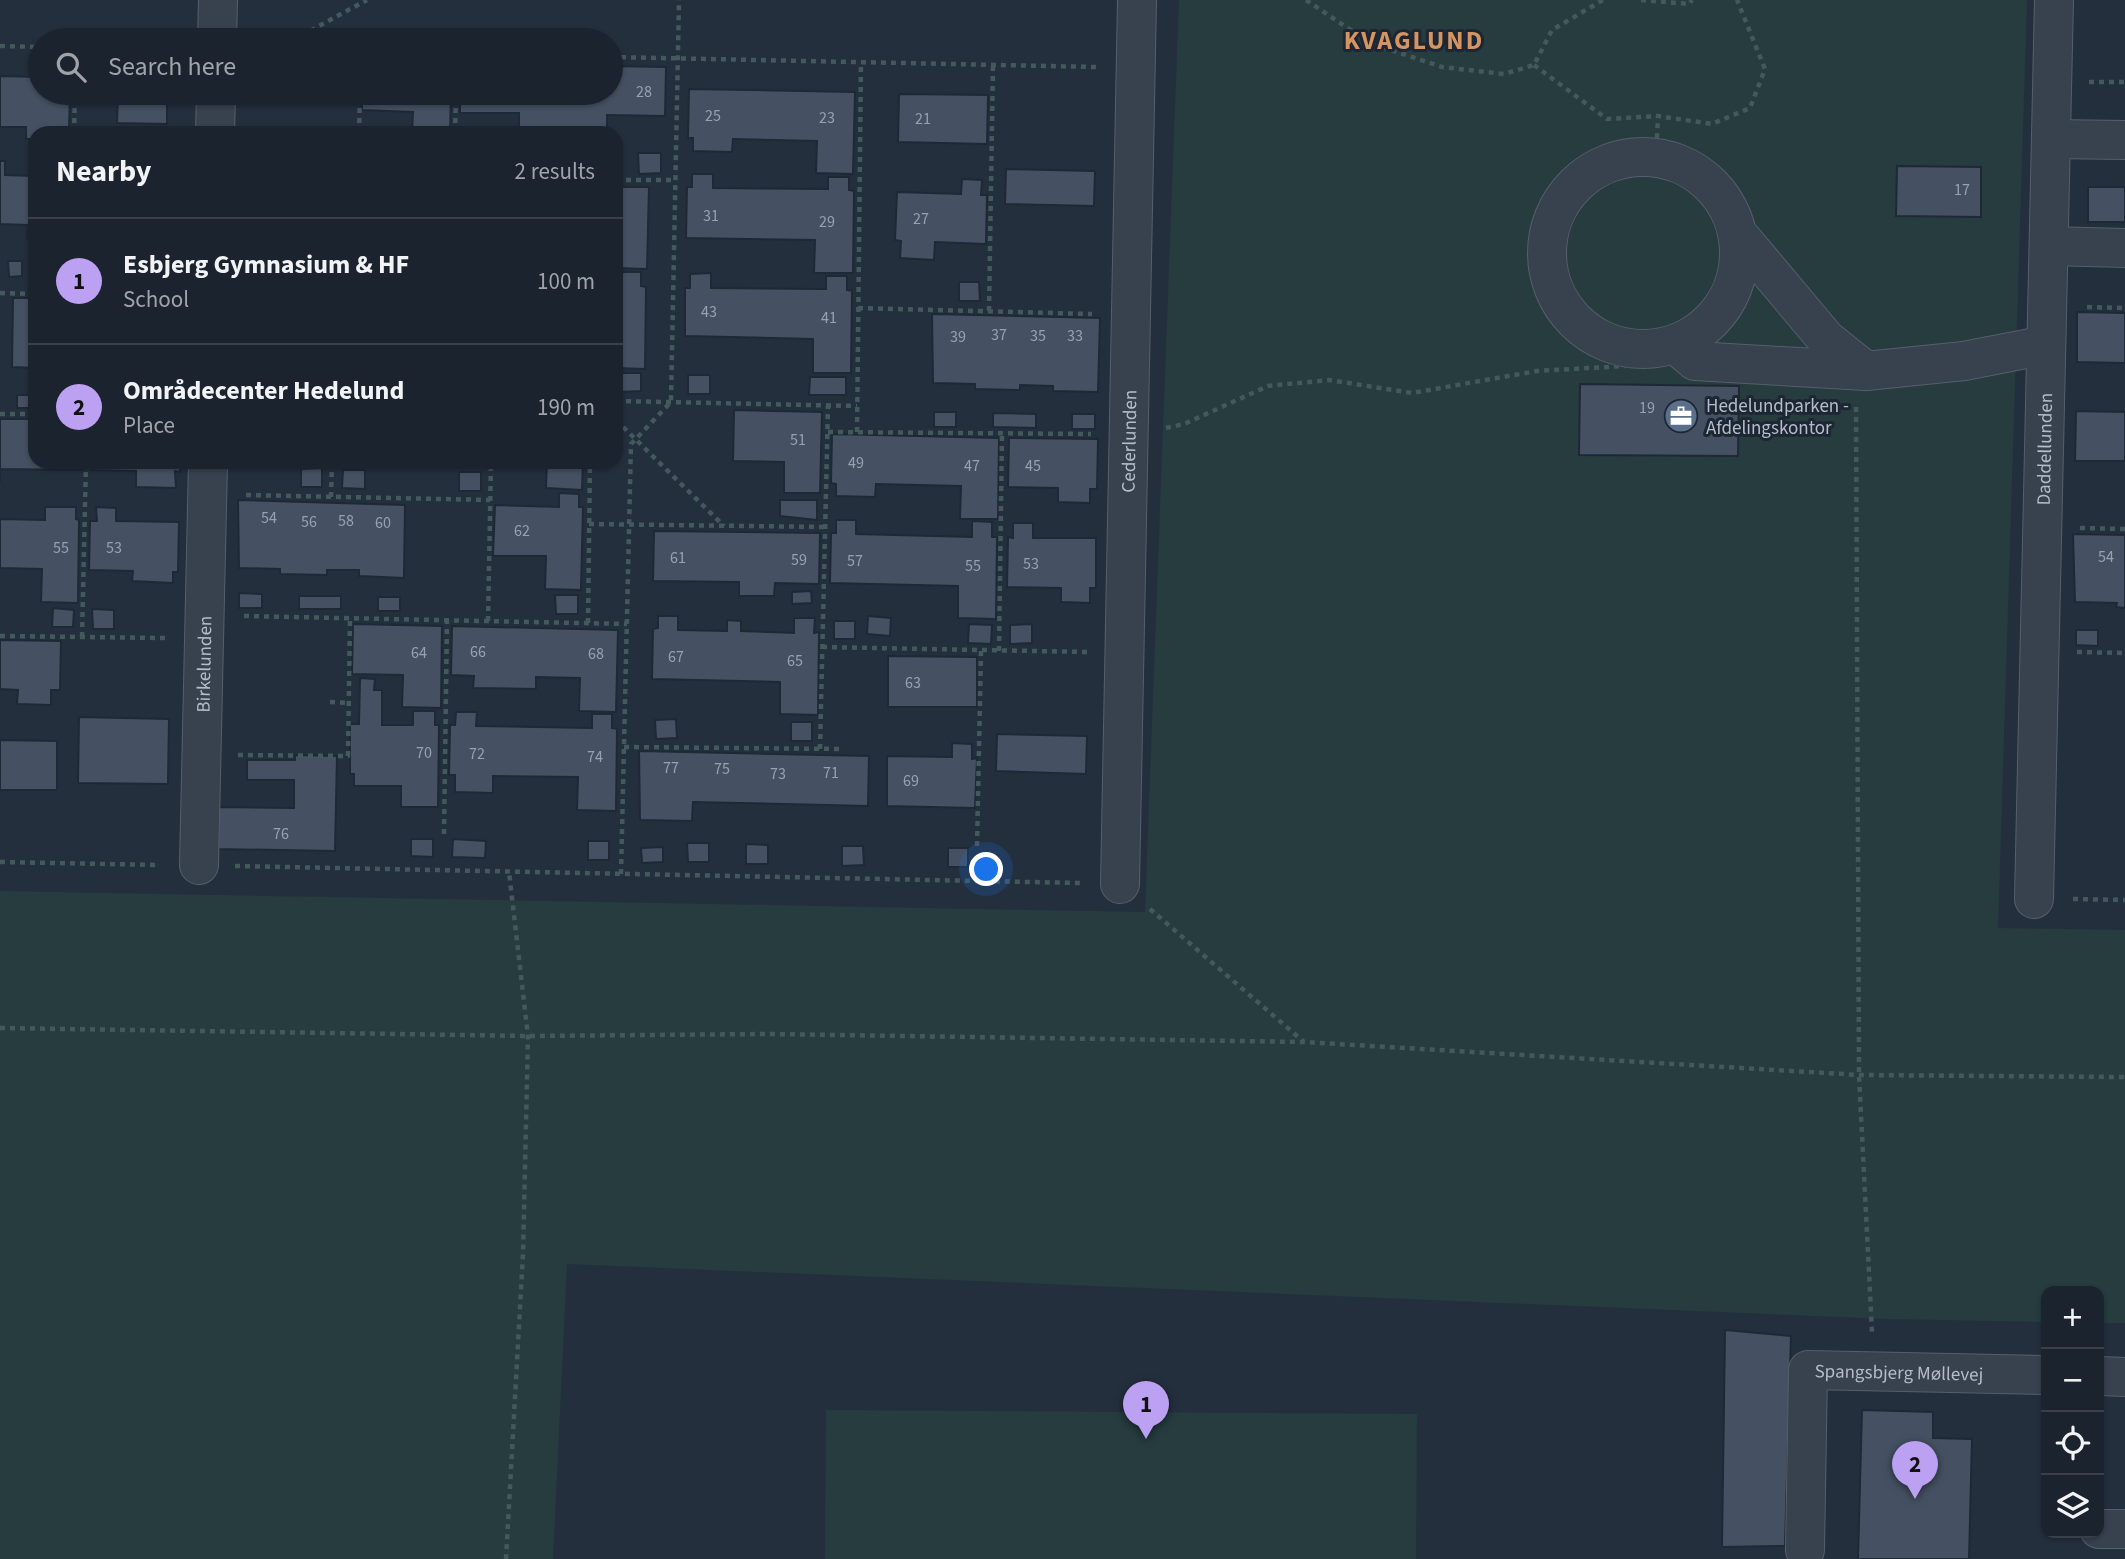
<!DOCTYPE html>
<html lang="en">
<head>
<meta charset="utf-8">
<style>
	:root { --surface:#1b232e; --page:#242b36; --text:#f1f3f6; --muted:#a0a4aa; --line:#39404a; --accent:#bca0f2 }
	body { margin:0; font-family:"Source Sans 3",sans-serif; background:var(--page); color:var(--text) }
	.controls { position:absolute; right:21px; bottom:21px; display:grid; overflow:hidden; border-radius:14px; box-shadow:0 2px 5px #0004 }
	.controls button { width:63px; height:63px; display:grid; place-items:center; padding:0; border:0; border-bottom:2px solid var(--line); background:var(--surface); color:var(--text); font:35px sans-serif }
	.you { position:absolute; left:987px; top:870px; width:24px; height:24px; margin:-18px; border:5px solid #fff; border-radius:50%; background:#1a73e8; box-shadow:0 0 0 10px #1a73e833 }
	.badge { display:grid; place-items:center; width:46px; height:46px; border-radius:50%; background:var(--accent); color:#111; font-size:23px; font-weight:700 }
	.pin { position:absolute; translate:-50% -58px; filter:drop-shadow(0 2px 4px #0008) }
	.pin::after { content:''; position:absolute; top:37px; width:24px; height:21px; background:inherit; clip-path:polygon(0 0,100% 0,50% 100%) }
	.list { margin:0; padding:0; list-style:none }
	h2 { display:flex; justify-content:space-between; align-items:center; height:91px; margin:0; padding:0 28px; font-size:30px }
	h2 small { font-size:23px; font-weight:400; color:var(--muted) }
	.list li { display:grid; grid-template-columns:46px 1fr auto; gap:21px; align-items:center; box-sizing:border-box; height:126px; padding:0 28px; border-top:2px solid var(--line) }
	.list b { display:block; font-size:26px; white-space:nowrap }
	.list p { margin:0; font-size:23px; white-space:nowrap; color:var(--muted) }
	.list em { font-size:23px; font-style:normal; color:var(--muted) }
	.icon { flex:none; width:38px; height:38px; fill:none; stroke:currentColor; stroke-width:2; stroke-linecap:round; stroke-linejoin:round }
	.map { position:relative; flex:none; width:2125px; height:1559px; overflow:hidden }
	.search { position:absolute; background:var(--surface); box-shadow:0 2px 5px #0004; left:28px; top:28px; width:595px; height:77px; display:flex; align-items:center; gap:18px; box-sizing:border-box; padding:0 24px; border-radius:38px; color:var(--muted); font-size:26px }
	.panel { position:absolute; background:var(--surface); box-shadow:0 2px 5px #0004; left:28px; top:126px; width:595px; height:343px; border-radius:21px }
	.map>svg:first-child { display:block }
	.park { fill:#263c3f }
	.building { fill:#455162; stroke:#1f2835; stroke-width:2 }
	.lines { fill:none; stroke-linecap:round; stroke-linejoin:round }
	.minor-casing { stroke:#565f6c; stroke-width:40 }
	.path { stroke:#44595c; stroke-width:4.5; stroke-dasharray:5 5; stroke-linecap:butt }
	.minor { stroke:#38414e; stroke-width:38 }
	.labels { text-anchor:middle; stroke-width:6; stroke-linejoin:round; paint-order:stroke }
	.number-label { font-size:16px; fill:#98a1af }
	.poi-label { font-size:19px; fill:#b4bcc9; stroke:#1d2633; text-anchor:start }
	.street-label { font-size:19px; fill:#b4bcc9; stroke:#1d2633 }
	.district-label { font-size:26px; font-weight:bold; letter-spacing:2px; fill:#d59563; stroke:#1d2633 }
</style>
</head>
<body>
<div class="map">
<svg width="2125" height="1559" viewBox="0 0 2125 1559">
	<rect width="100%" height="100%" fill="#242f3e"/>
	<path class="park" d="M1179 0H2027L1998 928 2125 930V1323H2099V1291H2046V1322L1888 1319 567 1264 553 1559H0V891L1145 912Z
		M826 1410 1417 1414 1416 1559H825Z"/>
	<path class="building" d="M611 66 666 67 665 116 607 115V133H519V113H460V93H611Z
		M0 76 40 77V93H70L69 128 62 127V133H35V139H26V127H0Z
		M689 89 855 92 853 174 816 173 817 141 733 139 732 152 693 151V138H688Z
		M118 93H167V124L117 123Z
		M362 93H451L450 133H412L413 112 362 110Z
		M899 94 988 95 987 144 898 142Z
		M638 153H661V173L639 174Z
		M0 161H5V175L35 176V239H27L28 225 0 224Z
		M1897 166 1981 167V217L1896 216Z
		M1006 169 1095 171 1094 206 1005 204Z
		M692 174H713V188L828 189V177H849V190L854 191 853 273H814L815 240 686 238 687 187H692Z
		M962 179 982 180 981 195H987L986 244 935 242 934 260 900 258 901 241 895 240 897 192 961 194Z
		M616 187H649L647 269 616 268Z
		M2088 187H2125V222H2088Z
		M8 261H22V276L9 277Z
		M621 272H641V286L646 287 645 369 616 368V286H621Z
		M711 273V288L826 289V276H847V290L852 291 851 373H813V339L685 336V288H690V274Z
		M959 282H979L980 301H959Z
		M13 298H35V368L12 367Z
		M2077 312 2125 313V363L2077 362Z
		M932 314 1100 318 1098 392 1053 391V386L1020 385V390L975 389V384L933 383Z
		M619 373H641V391L619 392Z
		M688 375H710V394H688Z
		M810 377H846V395H809Z
		M1580 384 1739 386 1738 456 1579 455Z
		M17 395H35V408H17Z
		M734 410 822 412 820 493H784V462L733 461Z
		M2076 411 2125 412V461H2075Z
		M934 412H956V427H934Z
		M993 413 1036 414V428L993 427Z
		M1072 414H1095V429H1072Z
		M0 419H35V462H82V470L0 469V482Z
		M832 434 999 438 998 519H960L961 486 876 484 875 497 836 496V484L831 483Z
		M1009 438 1098 439 1097 489H1090V503L1058 502V488L1008 487Z
		M92 462H180V472L175 471 176 488 136 487V471L92 470Z
		M547 462H583L582 490 546 488Z
		M322 468V487H301V469Z
		M343 470H365V489L342 488Z
		M459 472H481V491H459Z
		M559 493 579 494V507H583L581 590 545 589 546 556H493L495 505 559 507Z
		M238 500 405 505 404 578 359 576V570H327V575L280 574V569L239 568Z
		M780 500H817V520L780 516Z
		M45 507H76V519L79 520 78 603 41 602 42 569 0 568V519L45 520Z
		M96 507 116 508V521L179 522 178 572H173V583L132 581 133 571 89 570 90 521H97Z
		M836 520H856V534L972 537V521L992 522V537H997L996 619 958 618V586L830 583 831 533H836Z
		M1013 523H1033V538H1096V588H1090V603L1061 602V588L1007 587 1008 537 1013 538Z
		M654 531 820 533 819 584 775 583 774 596H739V582L653 581Z
		M2073 534 2125 535V608L2116 607 2117 603 2075 602Z
		M811 591 812 603 792 604V592Z
		M239 593 262 594V608H239Z
		M555 595H578V614H556Z
		M299 596H341V609H299Z
		M378 597H400V611H378Z
		M53 608 74 610 73 627H52Z
		M92 609 114 610V629H93Z
		M658 616H678V630L727 631V620L741 621V631L794 633V618H815L814 633 819 632 818 715 780 714V682L652 679 653 629 658 628Z
		M868 616 891 618 890 636 867 634Z
		M834 621H855V639H834Z
		M353 624 442 626 441 708 402 707 403 675 352 674Z
		M969 624 992 625 991 644 968 643Z
		M1032 624V643L1010 644V625Z
		M452 626 618 630 616 712 579 711 580 678 536 677V689L473 688 474 676 451 675Z
		M2076 630H2098V646L2076 645Z
		M0 640 61 641 60 690H51V705L17 704 18 690 0 689Z
		M888 656 977 657V707H888Z
		M360 678 375 679 374 690H382V725H413V711H435V725H439L438 807H401V786H354V774H350V724H359Z
		M456 712H477L476 726 592 728V714H612V728L617 729 616 811 577 810 578 777 493 776V793L455 792V775H449L450 725H455Z
		M79 717 169 719 168 784 78 783Z
		M676 719 677 738 656 739 655 720Z
		M791 722H812V741H791Z
		M997 734 1087 736 1086 774 996 771Z
		M0 740 57 741V790H0Z
		M952 743 972 744V759L977 758 975 808 887 806V756L952 757Z
		M639 751 869 756 868 806 693 802 692 821 640 820Z
		M295 755 337 756 335 851 218 849 219 807 294 808V780H247V760H295Z
		M411 839H433V857L411 856Z
		M453 839 486 841 485 858 452 857Z
		M588 841H609V860H588Z
		M687 843H709V862H688Z
		M746 844 768 845V864H746Z
		M842 846H863L864 865 842 866Z
		M663 847V862L642 863 641 848Z
		M948 848H968V867H948Z
		M1725 1330 1791 1336 1785 1546 1722 1547Z
		M1862 1410 1933 1412V1438L1972 1439 1969 1559H1858Z"/>
	<g class="lines">
		<defs>
			<g id="minor">
				<path d="M217 40 218 0"/>
				<path d="M215 133 216 93"/>
				<path d="M2051 139 2125 140"/>
				<circle cx="1643" cy="253" r="96"/>
				<path d="M1737 233 1826 339 1866 371"/>
				<path d="M2049 246 2125 248"/>
				<path d="M1675 344 1695 361 1866 371 1964 361 2046 345"/>
				<path id="s1" d="M199 865 208 462"/>
				<path id="s2" d="M1120 884 1137 0"/>
				<path id="s3" d="M2034 899 2054 0"/>
				<path d="M2099 1376 2125 1377"/>
				<path d="M2099 1529H2125"/>
				<path id="s4" d="M1805 1550 1808 1370 2046 1375"/>
			</g>
		</defs>
		<use href="#minor" class="minor-casing"/>
		<path class="path" d="M1306 0 1370 43 1442 67 1504 74 1534 65 1552 30 1603 0
			M1641 0 1689 4 1692 0
			M293 40 367 0
			M0 46 40 47
			M611 57 1096 67
			M1534 65 1607 119 1658 116 1712 124 1750 108 1765 69 1737 0
			M2089 82H2125
			M74 133 75 93
			M359 133 360 93
			M455 133 456 93
			M1656 158 1658 116
			M616 180H675
			M0 293 35 294
			M2087 307 2125 308
			M858 308 1092 314
			M989 311 993 65
			M616 401 857 406
			M1856 407 1859 1075 1872 1332
			M0 414H35
			M616 420 724 526
			M1166 428 1184 424 1268 386 1329 380 1412 393 1537 371 1642 365
			M828 432 1091 434
			M857 432 861 62
			M246 495 490 500
			M331 497 332 462
			M589 524 825 527
			M2080 528 2125 529
			M244 616 627 624
			M488 621 491 462
			M588 623 590 462
			M0 636 165 638
			M82 637 86 462
			M822 647 1087 652
			M999 651 1002 433
			M2077 652 2125 653
			M330 702 349 703
			M624 747 844 749
			M820 749 828 405
			M238 755 348 756 350 618
			M444 834 447 620
			M977 846 981 651
			M0 862 160 865
			M235 866 1080 883
			M621 874 631 444 671 402 679 0
			M2073 899 2125 900
			M1150 909 1304 1042
			M0 1028 528 1036 770 1034 1304 1042 1859 1075 2125 1077
			M506 1559 523 1254 528 1036 509 872"/>
		<use href="#minor" class="minor"/>
	</g>
	<defs>
		<symbol id="office-disc" viewBox="-11 -11 22 22"><circle r="9.5" fill="#5c6f8a" stroke="#1d2633"/><path d="M-6-3h4V-5.5h4V-3h4V5H-6ZM-1-4.5V-3h2v-1.5ZM-6 0V1H6V0Z" fill="#fff"/></symbol>
	</defs>
	<g fill-rule="evenodd">
		<use href="#office-disc" x="1662" y="397" width="38" height="38"/>
	</g>
	<g class="labels">
		<g class="number-label">
			<text x="644" y="97">28</text>
			<text x="713" y="121">25</text>
			<text x="827" y="123">23</text>
			<text x="923" y="124">21</text>
			<text x="1962" y="195">17</text>
			<text x="711" y="221">31</text>
			<text x="921" y="224">27</text>
			<text x="827" y="227">29</text>
			<text x="709" y="317">43</text>
			<text x="829" y="323">41</text>
			<text x="999" y="340">37</text>
			<text x="1038" y="341">35</text>
			<text x="1075" y="341">33</text>
			<text x="958" y="342">39</text>
			<text x="1647" y="413">19</text>
			<text x="798" y="445">51</text>
			<text x="856" y="468">49</text>
			<text x="972" y="471">47</text>
			<text x="1033" y="471">45</text>
			<text x="269" y="523">54</text>
			<text x="346" y="526">58</text>
			<text x="309" y="527">56</text>
			<text x="383" y="528">60</text>
			<text x="522" y="536">62</text>
			<text x="61" y="553">55</text>
			<text x="114" y="553">53</text>
			<text x="2106" y="562">54</text>
			<text x="678" y="563">61</text>
			<text x="799" y="565">59</text>
			<text x="855" y="566">57</text>
			<text x="1031" y="569">53</text>
			<text x="973" y="571">55</text>
			<text x="478" y="657">66</text>
			<text x="419" y="658">64</text>
			<text x="596" y="659">68</text>
			<text x="676" y="662">67</text>
			<text x="795" y="666">65</text>
			<text x="913" y="688">63</text>
			<text x="424" y="758">70</text>
			<text x="477" y="759">72</text>
			<text x="595" y="762">74</text>
			<text x="671" y="773">77</text>
			<text x="722" y="774">75</text>
			<text x="831" y="778">71</text>
			<text x="778" y="779">73</text>
			<text x="911" y="786">69</text>
			<text x="281" y="839">76</text>
		</g>
		<g class="poi-label">
			<text x="1706" y="412">Hedelundparken -<tspan x="1706" dy="22">Afdelingskontor</tspan></text>
		</g>
		<g class="street-label">
			<text dy="7" stroke="none"><textPath href="#s2" startOffset="443">Cederlunden</textPath></text>
			<text dy="7" stroke="none"><textPath href="#s3" startOffset="450">Daddellunden</textPath></text>
			<text dy="7" stroke="none"><textPath href="#s1" startOffset="201">Birkelunden</textPath></text>
			<text dy="7" stroke="none"><textPath href="#s4" startOffset="271">Spangsbjerg Møllevej</textPath></text>
		</g>
		<g class="district-label">
			<text x="1414" y="49">KVAGLUND</text>
		</g>
	</g>
</svg>
<div class="controls">
<button>+</button>
<button>−</button>
<button><svg class="icon" aria-label="locate" viewBox="0 0 24 24"><circle cx="12" cy="12" r="6"/><path d="M12 2v4M12 18v4M2 12h4M18 12h4"/></svg></button>
<button><svg class="icon" aria-label="layers" viewBox="0 0 24 24"><path d="M12 4l9 5-9 5-9-5zM3 14l9 5 9-5"/></svg></button>
</div>
<div class="you"></div>
<div class="pin badge" style="left:1146px;top:1439px">1</div>
<div class="pin badge" style="left:1915px;top:1499px">2</div>
<div class="search"><svg class="icon" aria-label="search" viewBox="0 0 24 24"><circle cx="10" cy="10" r="6"/><path d="M15 15l6 6"/></svg>Search here</div>
<section class="panel">
<h2>Nearby<small>2 results</small></h2>
<ul class="list">
<li><span class="badge">1</span><div><b>Esbjerg Gymnasium &amp; HF</b><p>School</p></div><em>100 m</em></li>
<li><span class="badge">2</span><div><b>Områdecenter Hedelund</b><p>Place</p></div><em>190 m</em></li>
</ul>
</section>
</div>
</body>
</html>
